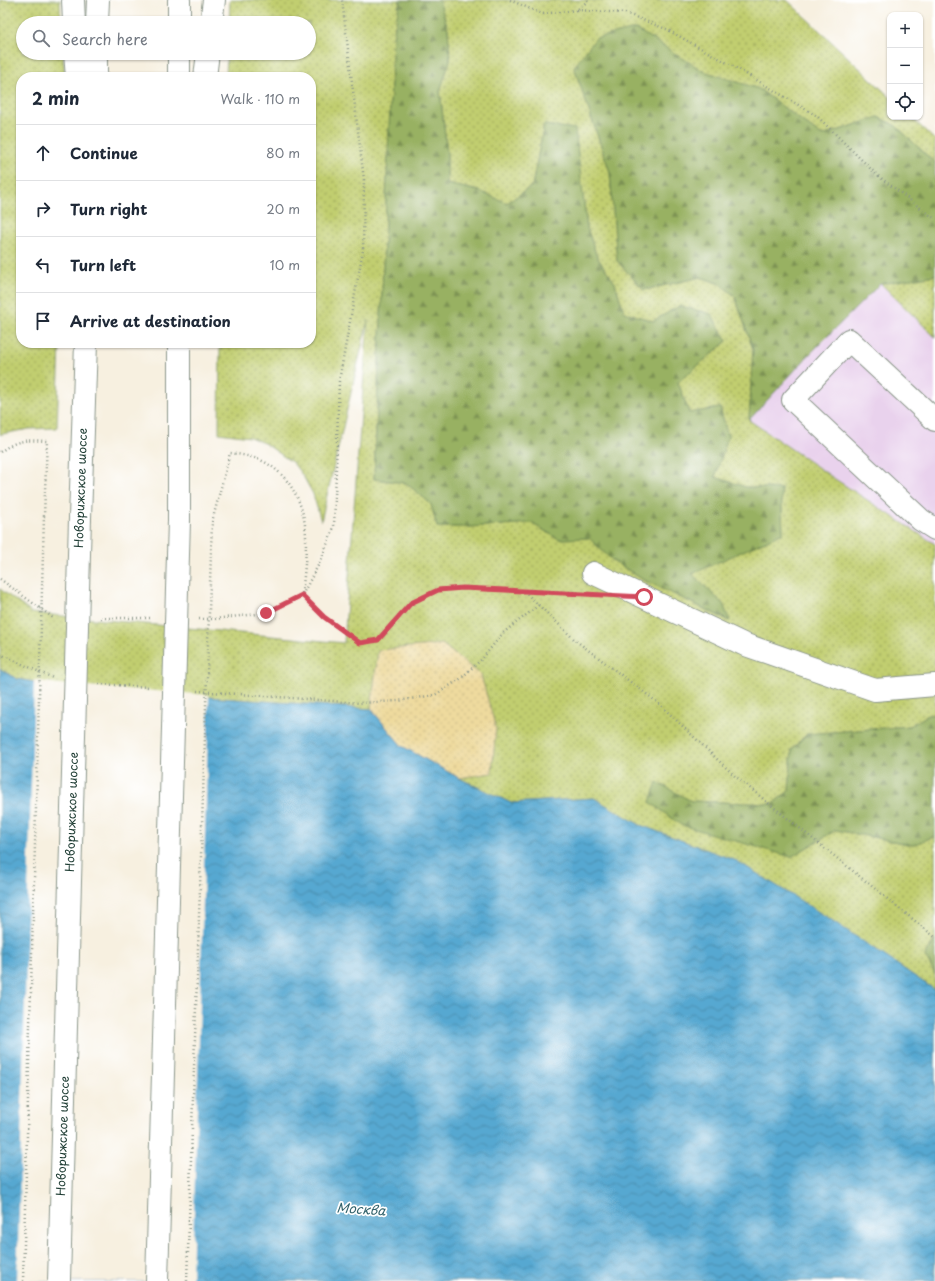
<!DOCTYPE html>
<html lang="en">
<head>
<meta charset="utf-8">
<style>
	:root { --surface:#fff; --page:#f6f6f7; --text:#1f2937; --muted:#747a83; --line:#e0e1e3 }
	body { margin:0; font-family:"Playpen Sans",sans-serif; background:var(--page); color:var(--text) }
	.controls { position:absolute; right:12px; top:12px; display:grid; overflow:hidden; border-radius:8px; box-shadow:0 1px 3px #0004 }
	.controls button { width:36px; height:36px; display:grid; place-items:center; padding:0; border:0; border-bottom:1px solid var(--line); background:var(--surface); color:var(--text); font:20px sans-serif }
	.stop { position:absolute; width:12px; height:12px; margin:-9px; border:3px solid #d1495b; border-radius:50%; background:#fff }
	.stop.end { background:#d1495b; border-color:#fff; box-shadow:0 1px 4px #0008 }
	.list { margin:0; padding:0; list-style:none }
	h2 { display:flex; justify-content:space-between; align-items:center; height:52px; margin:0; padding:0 16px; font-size:17px }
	h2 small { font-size:13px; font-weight:400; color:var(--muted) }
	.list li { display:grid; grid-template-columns:26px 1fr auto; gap:12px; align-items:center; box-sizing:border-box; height:56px; padding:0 16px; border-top:1px solid var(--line) }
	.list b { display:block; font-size:15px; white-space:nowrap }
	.list em { font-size:13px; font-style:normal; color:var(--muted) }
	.icon { flex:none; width:22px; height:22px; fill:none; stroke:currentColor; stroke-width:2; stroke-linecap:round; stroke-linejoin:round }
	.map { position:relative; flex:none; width:935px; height:1281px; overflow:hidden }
	.search { position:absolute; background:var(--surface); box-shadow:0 1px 3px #0004; left:16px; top:16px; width:300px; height:44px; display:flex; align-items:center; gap:10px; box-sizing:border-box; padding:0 14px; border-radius:22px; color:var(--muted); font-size:15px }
	.panel { position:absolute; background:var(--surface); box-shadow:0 1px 3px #0004; left:16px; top:72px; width:300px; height:276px; border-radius:16px }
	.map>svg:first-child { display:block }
	.built { fill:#e9d2ed }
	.grass { fill:url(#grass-dots); stroke:#708652 }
	.forest { fill:url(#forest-firs); stroke:#5c774b }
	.sand { fill:url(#sand-dots); stroke:#868c69 }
	.water { fill:url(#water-waves); stroke:#3a7282 }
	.pier { fill:#f7f0e0 }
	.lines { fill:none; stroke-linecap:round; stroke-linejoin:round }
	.minor-casing { stroke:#8b968a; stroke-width:24 }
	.major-casing { stroke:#8b968a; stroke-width:24 }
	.highway-casing { stroke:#8b968a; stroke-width:24 }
	.path { stroke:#8b968a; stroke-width:2.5; stroke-dasharray:1 3; stroke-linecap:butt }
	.minor { stroke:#fff; stroke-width:22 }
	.major { stroke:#fff; stroke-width:22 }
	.highway { stroke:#fff; stroke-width:22 }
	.highway-bridge-casing { stroke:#8b968a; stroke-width:24; stroke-linecap:butt }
	.path-bridge { stroke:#8b968a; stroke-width:2.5; stroke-dasharray:1 3; stroke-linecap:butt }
	.highway-bridge { stroke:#fff; stroke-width:22 }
	.route { stroke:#d1495b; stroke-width:5 }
	.labels { text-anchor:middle; stroke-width:3.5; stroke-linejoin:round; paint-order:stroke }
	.street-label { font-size:12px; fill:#1f3d34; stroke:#fff }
	.water-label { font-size:13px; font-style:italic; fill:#32626b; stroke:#fff }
</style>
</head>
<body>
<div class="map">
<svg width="935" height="1281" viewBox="0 0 935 1281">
	<defs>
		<pattern id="grass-dots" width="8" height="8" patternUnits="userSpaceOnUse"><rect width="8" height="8" fill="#c1ce70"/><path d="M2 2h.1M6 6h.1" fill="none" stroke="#9ca85d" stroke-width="1.8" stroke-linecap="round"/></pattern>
		<pattern id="forest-firs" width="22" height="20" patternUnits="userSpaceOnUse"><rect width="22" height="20" fill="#98b162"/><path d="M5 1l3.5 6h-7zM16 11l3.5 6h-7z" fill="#7b9152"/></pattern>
		<pattern id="sand-dots" width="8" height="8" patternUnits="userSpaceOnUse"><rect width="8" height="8" fill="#eeda9e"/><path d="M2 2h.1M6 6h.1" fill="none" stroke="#ccbc89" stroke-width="1.8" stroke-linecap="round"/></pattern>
		<pattern id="water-waves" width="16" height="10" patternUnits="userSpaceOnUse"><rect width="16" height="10" fill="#56a8d1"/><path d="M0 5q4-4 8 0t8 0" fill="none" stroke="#478aaa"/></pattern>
	</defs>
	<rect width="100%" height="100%" fill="#fff"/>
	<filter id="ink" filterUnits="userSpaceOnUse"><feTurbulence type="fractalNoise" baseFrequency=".025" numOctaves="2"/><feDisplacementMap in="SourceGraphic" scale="8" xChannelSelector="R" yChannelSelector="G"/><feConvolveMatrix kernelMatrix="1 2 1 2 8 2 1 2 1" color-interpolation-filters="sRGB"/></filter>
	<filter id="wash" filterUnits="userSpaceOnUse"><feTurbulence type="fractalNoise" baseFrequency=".012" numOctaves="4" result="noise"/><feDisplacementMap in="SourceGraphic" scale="16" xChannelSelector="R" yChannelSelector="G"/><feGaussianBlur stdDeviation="0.9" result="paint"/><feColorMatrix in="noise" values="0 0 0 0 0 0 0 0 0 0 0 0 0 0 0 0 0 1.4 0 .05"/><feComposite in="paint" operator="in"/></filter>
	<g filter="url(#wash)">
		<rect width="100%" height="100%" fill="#f7f0e0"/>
		<path class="built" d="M880 283 935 337V544L835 479 749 420 809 355Z"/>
		<path class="grass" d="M0 0H60L61 23H23V53H63L65 77H21V343H60L57 428 29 429 2 434 0 435Z
			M230 0H400L393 37 374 479 406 483 431 504 437 527H469L531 523 559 539 589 538 612 560 642 579 729 621 723 604 691 574 783 533 781 489 746 487 715 477 728 436 720 408 689 413 678 382 727 341 711 314 680 306 653 321 624 312 615 283 597 257 587 228 574 129 544 125 532 186 507 203 479 191 447 184V153L440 91 450 60 448 29 439 0H787L890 97V117H911L935 140V163L896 126 878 117 822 136 759 89 703 71 636 29 574 67 610 172 617 261 644 290 701 277 720 284 735 296 753 349 749 420 835 479 935 544V714L928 715 910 726 807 734 792 749 789 791 772 804 691 801 657 783 791 857 836 830 913 845 935 836V939L925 956 935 974V990L830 919 737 861 640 825 594 798 511 803 459 778 401 746 371 709 58 686 17 679 0 669V589L32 613 344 643 368 320 321 521 313 494 303 476 293 463 266 444 250 437 219 433 220 343H311V77H226L227 53H309V23H229Z
			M935 275V337L880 283Z"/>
		<path class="forest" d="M400 0H439L448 29 450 60 440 91 447 153V184L479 191 507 203 532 186 544 125 575 129 587 228 597 257 615 283 624 312 653 321 680 306 711 314 727 341 678 382 689 413 720 408 728 436 715 477 746 487 781 489 783 533 692 574 723 604 730 621 642 579 612 560 589 538 559 539 531 523 469 527H437L431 504 406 483 374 479 393 37Z
			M636 29 703 71 759 89 822 136 878 117 896 126 935 163V275L880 284 809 355 749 420 753 349 735 296 720 284 701 277 644 290 617 261 610 172 574 67 596 38Z
			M935 714V836L913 845 836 830 791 857 681 825 650 802 657 782 691 801 772 804 789 791 792 749 807 734 910 726 928 715Z
			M935 939V974L925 956Z"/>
		<path class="sand" d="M442 644 481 675 496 728 492 773 459 778 401 746 371 709 378 650Z"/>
		<path class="water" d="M0 669 17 679 58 686 371 709 402 746 459 778 511 803 594 798 640 825 737 861 830 919 935 990V1281H0Z"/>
		<path class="pier" d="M34 680 58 684 209 695 192 1281H17Z"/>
	</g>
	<g filter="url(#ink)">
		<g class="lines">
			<defs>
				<path id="minor" d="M935 420 849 340 793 400 921 520 935 529
					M593 573 743 644 875 690 935 685"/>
				<path id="major" d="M73 0 74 23
					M211 23 214 0
					M75 53 77 77
					M205 77 208 53"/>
				<path id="highway" d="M97 23 98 0
					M179 23V0
					M96 77V53
					M179 77V53
					M179 343V520
					M80 518 86 343"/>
			</defs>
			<use href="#minor" class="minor-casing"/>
			<use href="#major" class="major-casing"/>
			<use href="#highway" class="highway-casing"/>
			<path class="path" d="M510 0 542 14 577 10 589 0
				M577 10 625 13 666 29 733 66 817 116 877 175 935 219
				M0 452C18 439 26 440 47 441L44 516
				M212 522 230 453C243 455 257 457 268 464 294 480 306 510 306 540 306 558 304 577 302 595L324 617 359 643 379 640 411 603 438 590 463 588 579 593
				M0 579 52 617H54
				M524 591 575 640 657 702 736 777 935 937
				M101 618H152
				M199 619H214L266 613 302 595 320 562 334 527 339 381 363 250 364 180 342 0
				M0 654 53 678
				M99 684 150 687
				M197 691 359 703 398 701 435 695 460 679 482 659 503 633 539 605"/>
			<use href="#minor" class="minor"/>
			<use href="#major" class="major"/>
			<use href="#highway" class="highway"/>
			<defs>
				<path id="highway-bridge" d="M59 1281 80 518
					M157 1281 179 520"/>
			</defs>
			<use href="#highway-bridge" class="highway-bridge-casing"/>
			<path class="path-bridge" d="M23 1281 44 516
				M187 1281 212 522"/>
			<use href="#highway-bridge" class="highway-bridge"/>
		</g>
	</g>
	<g class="lines" filter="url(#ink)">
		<path class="route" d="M266 613 302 595 324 617 360 643 378 640 411 603 438 590 463 588 644 597"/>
	</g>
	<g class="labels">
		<g class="street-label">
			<text transform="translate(81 488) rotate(-88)" y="4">Новорижское шоссе</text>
			<text transform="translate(72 812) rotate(-88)" y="4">Новорижское шоссе</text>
			<text transform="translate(63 1136) rotate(-88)" y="4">Новорижское шоссе</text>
		</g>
		<g class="water-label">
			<text transform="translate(361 1209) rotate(4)" y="5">Москва</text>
		</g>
	</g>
</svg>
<div class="controls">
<button>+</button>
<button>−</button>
<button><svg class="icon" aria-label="locate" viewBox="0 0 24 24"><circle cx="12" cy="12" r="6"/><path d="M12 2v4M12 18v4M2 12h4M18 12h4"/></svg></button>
</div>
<div class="stop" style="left:644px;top:597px"></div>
<div class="stop end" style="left:266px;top:613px"></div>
<div class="search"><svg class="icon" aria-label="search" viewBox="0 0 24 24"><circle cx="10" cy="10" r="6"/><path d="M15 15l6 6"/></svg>Search here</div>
<section class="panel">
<h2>2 min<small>Walk · 110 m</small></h2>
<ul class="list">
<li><svg class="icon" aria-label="ahead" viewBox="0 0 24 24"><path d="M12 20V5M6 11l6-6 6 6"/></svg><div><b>Continue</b></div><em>80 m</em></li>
<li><svg class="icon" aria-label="right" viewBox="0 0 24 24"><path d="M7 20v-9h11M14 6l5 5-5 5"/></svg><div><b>Turn right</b></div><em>20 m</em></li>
<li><svg class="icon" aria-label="left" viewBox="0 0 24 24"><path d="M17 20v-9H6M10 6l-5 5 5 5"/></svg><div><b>Turn left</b></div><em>10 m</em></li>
<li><svg class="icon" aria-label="arrive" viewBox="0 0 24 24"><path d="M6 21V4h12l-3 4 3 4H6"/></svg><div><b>Arrive at destination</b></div></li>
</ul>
</section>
</div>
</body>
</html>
